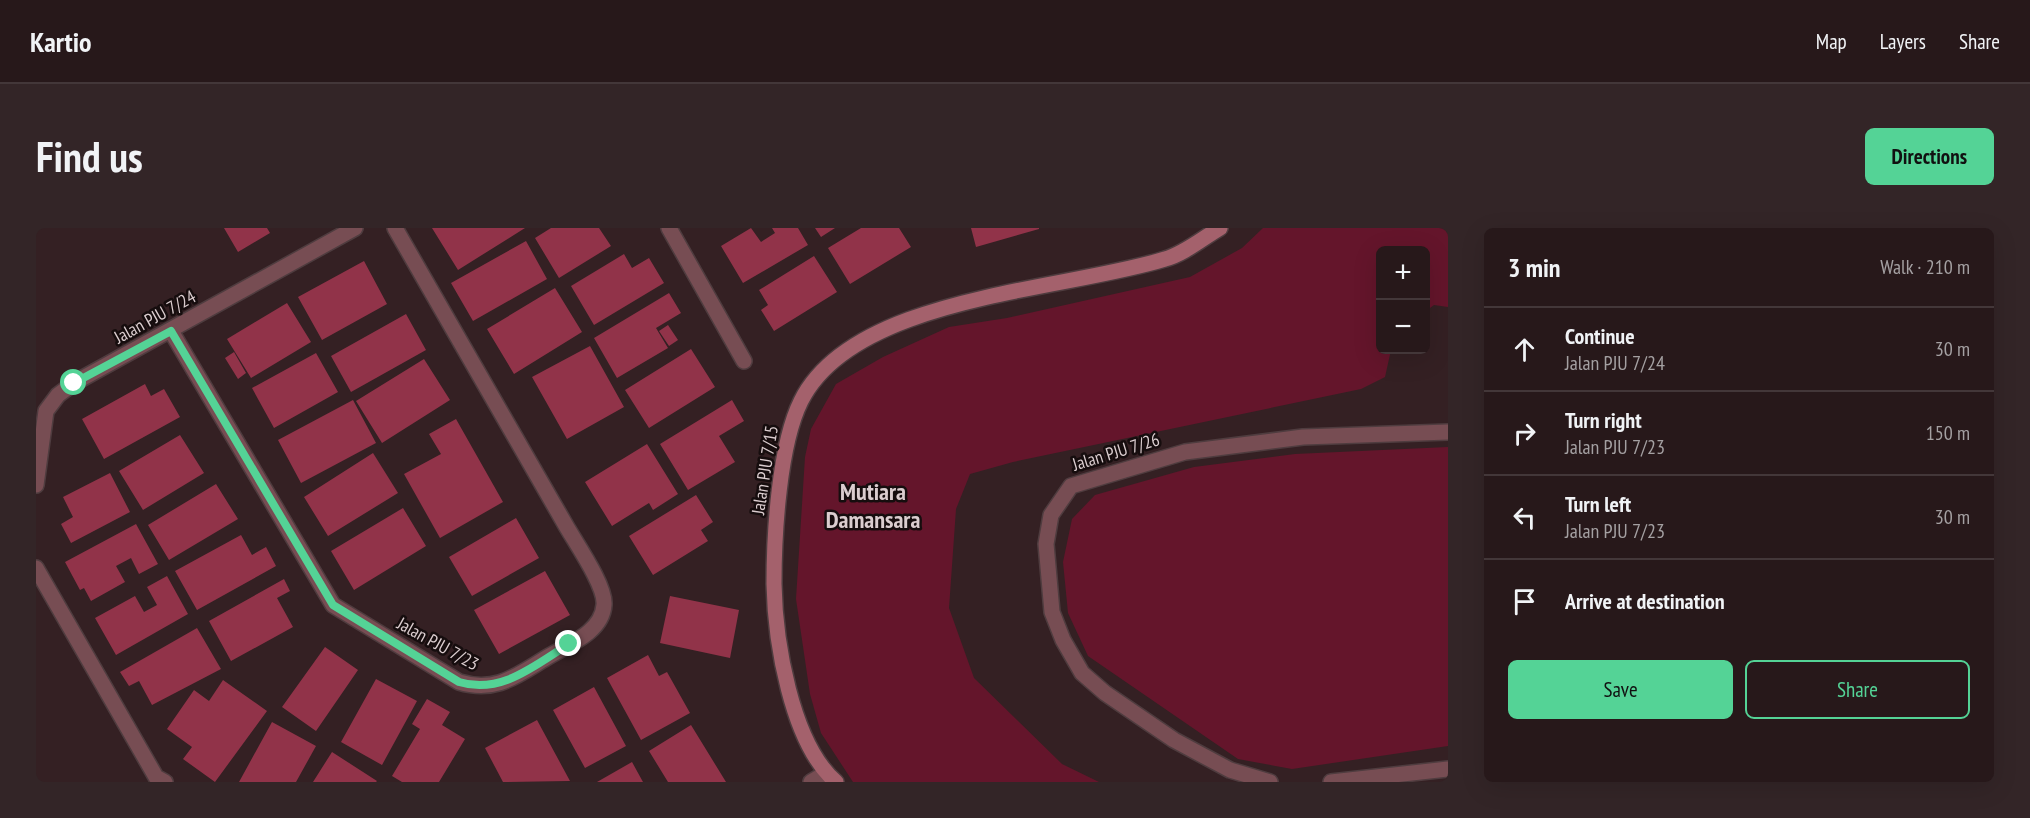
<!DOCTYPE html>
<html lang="en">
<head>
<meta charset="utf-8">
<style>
	:root { --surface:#27181a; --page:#332527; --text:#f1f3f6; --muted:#a4a0a2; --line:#433739; --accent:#54d396 }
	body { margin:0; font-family:"PT Sans Narrow",sans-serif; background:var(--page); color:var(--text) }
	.controls { position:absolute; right:18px; top:18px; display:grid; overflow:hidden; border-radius:9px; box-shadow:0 6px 24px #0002 }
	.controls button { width:54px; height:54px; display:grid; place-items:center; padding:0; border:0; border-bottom:2px solid var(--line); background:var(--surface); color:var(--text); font:30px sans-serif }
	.stop { position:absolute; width:18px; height:18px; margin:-14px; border:4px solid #54d396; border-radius:50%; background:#fff }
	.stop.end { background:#54d396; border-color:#fff; box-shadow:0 2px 6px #0008 }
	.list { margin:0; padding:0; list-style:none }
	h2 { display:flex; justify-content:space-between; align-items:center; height:78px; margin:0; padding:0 24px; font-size:26px }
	h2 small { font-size:20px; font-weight:400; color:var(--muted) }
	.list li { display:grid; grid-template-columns:39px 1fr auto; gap:18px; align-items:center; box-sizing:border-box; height:84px; padding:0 24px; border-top:2px solid var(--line) }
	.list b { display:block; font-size:22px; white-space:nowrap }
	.list p { margin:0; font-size:20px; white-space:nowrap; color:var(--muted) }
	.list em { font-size:20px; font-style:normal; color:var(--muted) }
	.actions { display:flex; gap:12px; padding:18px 24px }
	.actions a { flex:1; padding:14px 0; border:2px solid var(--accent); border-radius:9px; text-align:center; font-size:21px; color:var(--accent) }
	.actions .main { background:var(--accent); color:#111 }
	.icon { flex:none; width:33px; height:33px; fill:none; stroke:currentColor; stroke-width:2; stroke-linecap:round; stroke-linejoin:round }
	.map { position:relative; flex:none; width:1412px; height:554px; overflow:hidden; border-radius:9px }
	header { display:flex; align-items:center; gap:36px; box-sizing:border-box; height:84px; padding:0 30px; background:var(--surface); border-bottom:2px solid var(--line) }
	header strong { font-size:28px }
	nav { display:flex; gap:33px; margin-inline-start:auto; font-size:21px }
	.intro { display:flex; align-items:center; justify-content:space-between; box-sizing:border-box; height:144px; padding:0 36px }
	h1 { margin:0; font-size:42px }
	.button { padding:15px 27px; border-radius:9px; background:var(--accent); color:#111; font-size:21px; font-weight:700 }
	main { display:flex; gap:36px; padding:0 36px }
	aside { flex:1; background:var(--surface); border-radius:9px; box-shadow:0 6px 24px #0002 }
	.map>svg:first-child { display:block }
	.green { fill:#64152b }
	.building { fill:#913349 }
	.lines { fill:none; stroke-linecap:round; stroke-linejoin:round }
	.street-casing { stroke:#4f3c3f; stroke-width:18 }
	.secondary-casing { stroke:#4f3c3f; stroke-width:18 }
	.street { stroke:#774d53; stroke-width:15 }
	.secondary { stroke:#a4616c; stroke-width:15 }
	.route { stroke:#54d396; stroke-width:8 }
	.labels { text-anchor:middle; stroke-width:5; stroke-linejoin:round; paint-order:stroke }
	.street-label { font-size:18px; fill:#dbcdcf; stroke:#160d0e }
	.district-label { font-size:24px; font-weight:bold; fill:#dbcdcf; stroke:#160d0e }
</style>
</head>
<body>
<header>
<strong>Kartio</strong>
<nav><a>Map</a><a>Layers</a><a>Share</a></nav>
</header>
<div class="intro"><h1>Find us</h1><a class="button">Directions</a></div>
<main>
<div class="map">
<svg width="1412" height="554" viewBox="0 0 1412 554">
	<rect width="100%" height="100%" fill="#342023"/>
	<path class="green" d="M1227 0H1412V79L1398 77 1390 83V22H1344V122H1355L1349 149 1325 161 977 234 934 246 920 281 913 380 938 450 1026 536 1063 554H817L785 505 774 466 760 371 769 229 775 201 800 156 847 129 913 99 971 90 1154 49 1206 20Z
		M1412 219V518L1256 541 1202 531 1052 428 1032 385 1027 334 1036 291 1059 267 1158 239 1259 226Z"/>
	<path class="building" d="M188 0H231L234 5 202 24Z
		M396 0H489L422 42Z
		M515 0H563L575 18 523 50 499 10Z
		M715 0 725 14 739 5 736 0H762L772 17 707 55 685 18Z
		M779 0H799L785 9Z
		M825 0H863L875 19 814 56 792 20Z
		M935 0H1003V1L940 19Z
		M490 13 511 51 437 93 415 55Z
		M588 26 596 40 613 30 628 55 558 97 535 58Z
		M778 28 801 64 738 103 725 82 732 77 723 62Z
		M328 33 351 76 286 112 262 69Z
		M519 60 546 104 478 146 451 101Z
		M633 65 645 85 620 100 632 120 581 150 558 110Z
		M251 75 275 114 215 150 191 111Z
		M370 86 390 122 315 164 295 128Z
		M632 97 642 112 633 118 623 103Z
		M554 118 588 179 531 211 496 149Z
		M655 121 679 159 613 200 589 162Z
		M198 124 210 145 202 151 189 130Z
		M280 125 302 164 238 200 216 160Z
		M388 131 414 172 346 215 320 173Z
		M109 156 115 168 128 161 144 189 68 231 46 191Z
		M317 172 340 215 265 255 242 212Z
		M696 172 708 193 683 208 699 234 652 262 624 216Z
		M420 191 467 274 404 310 368 246 405 226 393 206Z
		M144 207 168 245 107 282 83 243Z
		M611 216 642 266 617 282 613 275 576 298 549 254Z
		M337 225 362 265 292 308 268 269Z
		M74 245 94 284 35 315 25 296 37 289 27 269Z
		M180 256 202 291 133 332 112 297Z
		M660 267 677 294 665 302 672 313 617 347 593 308Z
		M367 280 390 318 318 362 295 323Z
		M480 290 503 330 436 368 413 329Z
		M100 296 122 336 103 346 95 330 80 338 89 354 55 373 48 360 44 362 29 334Z
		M205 307 216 327 230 319 240 338 161 382 139 343Z
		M509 343 534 387 463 426 438 382Z
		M131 348 152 386 80 427 59 390 99 368 108 384 121 377 111 359Z
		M248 351 254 363 241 370 257 399 195 433 173 393Z
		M634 368 703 382 694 430 624 415Z
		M161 400 185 441 116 477 103 453 93 458 84 444Z
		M289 419 322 442 280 503 246 479Z
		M612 427 623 448 631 444 654 485 605 512 571 450Z
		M340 451 381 473 346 537 305 514Z
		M187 452 231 483 179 554 147 531 156 519 131 501 158 462 173 473Z
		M558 459 590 518 549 540 517 482Z
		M391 471 414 484 406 497 429 511 403 554H366L356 548 384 501 376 496Z
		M501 492 534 553 467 554 449 520Z
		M236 494 280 518 260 554H203Z
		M655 497 690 554H632L613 523Z
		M296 524 341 553 340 554H277Z
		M596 534 607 554H561Z"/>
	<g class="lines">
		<defs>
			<path id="street" d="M633 0 708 133
				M135 103 297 377 423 454C460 465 480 448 510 430 531 417 566 405 568 377 570 358 539 314 529 296 473 197 415 99 359 0
				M0 257 10 183 22 167 38 155 319 0
				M0 340 120 549 129 554
				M775 554 790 545
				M1234 554 1194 542 1138 512 1069 465 1046 445 1027 412 1016 384 1010 316 1015 287 1035 258 1149 224 1267 209 1412 204
				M1295 554 1412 541"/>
			<path id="secondary" d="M800 554C755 515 739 412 738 356 738 306 743 217 765 173 817 68 1027 63 1129 31 1148 26 1167 10 1184 0"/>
		</defs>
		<use href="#street" class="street-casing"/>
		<use href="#secondary" class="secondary-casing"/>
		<use href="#street" class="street"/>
		<use href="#secondary" class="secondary"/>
	</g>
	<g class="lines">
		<path class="route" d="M38 155 135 103 297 377 423 454C465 467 499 437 533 416"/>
	</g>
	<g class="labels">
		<g class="street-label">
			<text transform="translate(119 89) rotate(-29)" y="6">Jalan PJU 7/24</text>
			<text transform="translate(1080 224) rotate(-17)" y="6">Jalan PJU 7/26</text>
			<text transform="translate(729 242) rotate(-81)" y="6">Jalan PJU 7/15</text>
			<text transform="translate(402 416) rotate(29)" y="6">Jalan PJU 7/23</text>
		</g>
		<g class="district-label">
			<text x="837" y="272">Mutiara<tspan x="837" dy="28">Damansara</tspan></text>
		</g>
	</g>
</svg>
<div class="controls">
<button>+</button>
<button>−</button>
</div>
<div class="stop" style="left:38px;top:155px"></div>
<div class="stop end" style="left:533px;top:416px"></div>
</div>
<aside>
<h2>3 min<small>Walk · 210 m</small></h2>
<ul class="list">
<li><svg class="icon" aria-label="ahead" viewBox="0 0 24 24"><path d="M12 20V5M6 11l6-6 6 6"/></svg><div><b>Continue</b><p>Jalan PJU 7/24</p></div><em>30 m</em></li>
<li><svg class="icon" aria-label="right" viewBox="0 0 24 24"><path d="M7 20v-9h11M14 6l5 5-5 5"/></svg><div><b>Turn right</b><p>Jalan PJU 7/23</p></div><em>150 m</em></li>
<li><svg class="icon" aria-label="left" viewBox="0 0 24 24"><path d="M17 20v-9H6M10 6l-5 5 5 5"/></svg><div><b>Turn left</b><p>Jalan PJU 7/23</p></div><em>30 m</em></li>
<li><svg class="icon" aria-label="arrive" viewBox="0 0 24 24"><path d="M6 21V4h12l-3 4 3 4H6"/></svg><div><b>Arrive at destination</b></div></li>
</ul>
<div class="actions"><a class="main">Save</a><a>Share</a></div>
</aside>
</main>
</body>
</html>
